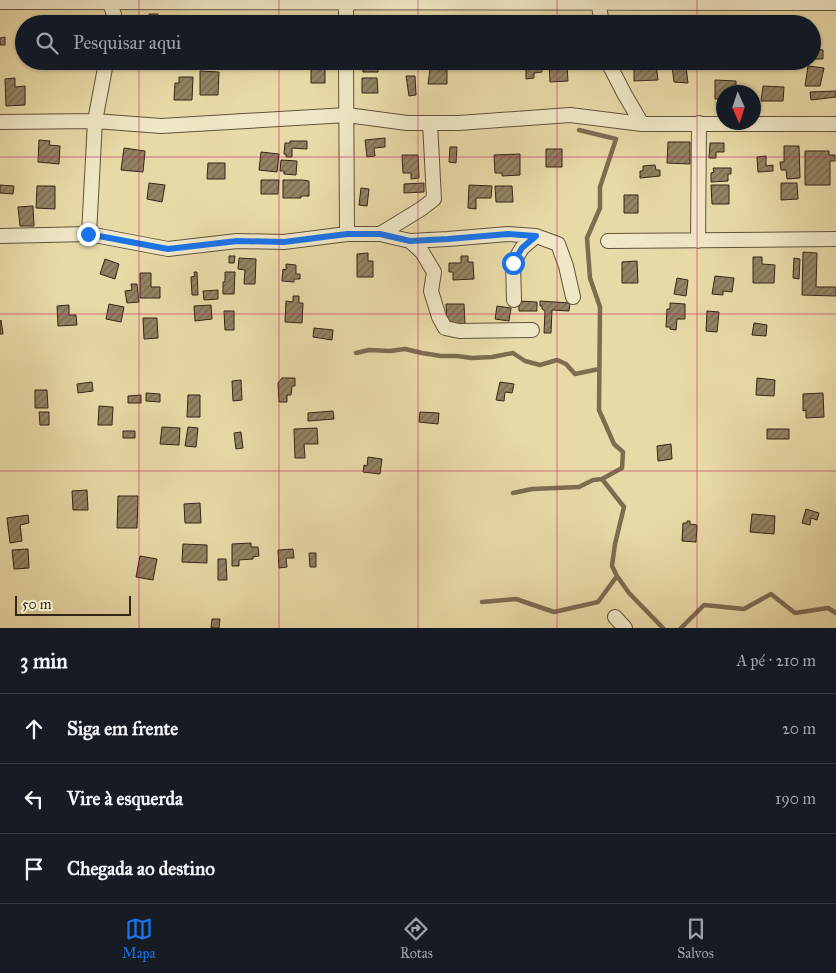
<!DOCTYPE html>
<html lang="pt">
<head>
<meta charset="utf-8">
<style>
	:root { --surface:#171b24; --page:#20242c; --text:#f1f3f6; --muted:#9ea1a6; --line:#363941; --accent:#1a73e8 }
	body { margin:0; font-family:"IM FELL Great Primer",serif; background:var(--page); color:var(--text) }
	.compass { position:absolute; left:716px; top:85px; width:45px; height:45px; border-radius:50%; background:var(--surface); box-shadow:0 1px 4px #0004; rotate:177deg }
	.scale { position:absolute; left:15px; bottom:12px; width:116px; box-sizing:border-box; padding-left:5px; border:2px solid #352518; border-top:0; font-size:14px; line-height:18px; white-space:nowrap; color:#352518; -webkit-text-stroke:4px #f0e7c6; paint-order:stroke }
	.stop { position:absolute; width:15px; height:15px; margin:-11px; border:4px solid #1a73e8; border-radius:50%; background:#fff }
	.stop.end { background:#1a73e8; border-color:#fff; box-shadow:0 1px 5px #0008 }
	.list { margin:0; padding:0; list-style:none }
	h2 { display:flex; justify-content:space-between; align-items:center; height:65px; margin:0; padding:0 20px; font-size:21px }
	h2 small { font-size:16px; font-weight:400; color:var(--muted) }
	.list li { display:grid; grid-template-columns:32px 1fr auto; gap:15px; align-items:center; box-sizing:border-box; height:70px; padding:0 20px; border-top:1px solid var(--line) }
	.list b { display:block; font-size:19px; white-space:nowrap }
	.list em { font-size:16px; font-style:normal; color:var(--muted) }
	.icon { flex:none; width:28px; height:28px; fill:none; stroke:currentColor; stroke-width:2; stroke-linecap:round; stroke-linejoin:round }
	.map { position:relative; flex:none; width:836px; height:628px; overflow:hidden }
	.search { position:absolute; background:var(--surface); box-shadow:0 1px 4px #0004; left:15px; right:15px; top:15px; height:55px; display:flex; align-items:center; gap:12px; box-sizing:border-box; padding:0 18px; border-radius:28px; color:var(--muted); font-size:19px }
	.sheet { height:275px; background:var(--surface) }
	nav { display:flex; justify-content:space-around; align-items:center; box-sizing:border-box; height:70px; border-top:1px solid var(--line); background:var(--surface); font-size:14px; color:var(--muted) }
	nav a { display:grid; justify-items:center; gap:2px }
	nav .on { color:var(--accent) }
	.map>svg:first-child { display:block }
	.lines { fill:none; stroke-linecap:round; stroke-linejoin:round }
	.stream { stroke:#7c6c50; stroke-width:4.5 }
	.building { fill:url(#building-hatch); stroke:#352518 }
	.street-casing { stroke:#62523c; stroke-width:16 }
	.street { stroke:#f0e7c6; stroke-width:14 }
	.route { stroke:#1a73e8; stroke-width:6 }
	.grid { fill:none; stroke:#c2185b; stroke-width:1; stroke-opacity:0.55 }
</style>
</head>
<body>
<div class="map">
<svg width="836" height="628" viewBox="0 0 836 628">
	<defs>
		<pattern id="building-hatch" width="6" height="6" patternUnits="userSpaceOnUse" patternTransform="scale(1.25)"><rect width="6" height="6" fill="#928362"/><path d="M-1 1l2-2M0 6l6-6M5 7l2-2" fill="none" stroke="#786b50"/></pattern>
	</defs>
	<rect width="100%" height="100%" fill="#e8daa7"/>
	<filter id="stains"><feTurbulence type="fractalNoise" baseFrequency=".004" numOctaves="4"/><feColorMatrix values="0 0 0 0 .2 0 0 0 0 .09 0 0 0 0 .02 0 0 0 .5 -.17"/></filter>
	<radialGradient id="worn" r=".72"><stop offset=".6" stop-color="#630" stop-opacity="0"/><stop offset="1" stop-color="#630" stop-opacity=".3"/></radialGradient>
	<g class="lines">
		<path class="stream" d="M579 130 616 139 600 187V208L587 238 590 278 600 307 599 410 614 444 623 452 622 468 602 479 624 507 615 544 612 566 617 576 629 593 663 628
			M356 353 369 350 390 351 405 349 422 353 441 356H457L472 358 492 357 513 353 525 361 540 365 557 360 566 364 575 374 599 369
			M513 493 532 489 579 487 593 480 602 479
			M482 602 516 599 554 612 598 602 617 576
			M681 628 704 605 744 609 771 594 795 613 828 608 836 613"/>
	</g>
	<path class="building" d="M149 14H158V20H165V24H149Z
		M667 18 682 19V24H667Z
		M630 19H644V24H630Z
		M697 19H710V24H698Z
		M5 37V45H0V38Z
		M812 49 823 50V59H812Z
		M118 61H140V62L118 63Z
		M156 61H174L173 68 155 65Z
		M215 61H239V63L215 64Z
		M447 61H456V65H447Z
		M362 64H378V72H363Z
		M541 64 542 72 534 73V78L526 79V65Z
		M656 64 658 80 634 81V66Z
		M549 65 567 66 568 81 550 82Z
		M672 66H686L688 83 674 82Z
		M808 66 824 68 820 86H805Z
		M325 68V83H311V69Z
		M430 69 447 70V84H428Z
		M200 71 219 72 218 95H200Z
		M406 76H415L416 95 409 96Z
		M179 77H193L192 100H174L175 83H179Z
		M15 78V87L25 86V105L6 106 5 79Z
		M362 78H377L378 93H362Z
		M715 80 736 81V92H724V99H715Z
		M763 86 784 87 783 101H761Z
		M836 91V97L811 100 810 92Z
		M385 138V147L374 148 375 156 367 157 365 140Z
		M39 140 50 141 49 145 60 146 59 164 38 162Z
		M290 141H307V149L292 148V157H286V154H284L285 143H290Z
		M668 142H690V164L667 163Z
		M710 143H724V152H716V158H709Z
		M784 146H799L800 178 787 179 786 170H781L780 162H784Z
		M450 147H457L456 163 449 162Z
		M124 148 145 151 143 172 121 170Z
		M546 149H562V167H546Z
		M805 151H829V155H835V161H830V185H805Z
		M261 152 279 154 277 172 259 170Z
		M520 154V175L502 176V173H495L494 155Z
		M402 155H418L419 178 411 179V173H403Z
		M766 156V166L773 165V171L758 172 757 157Z
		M281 160 297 161 296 175 284 174V171H280Z
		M208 163H225V179H207Z
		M655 165 656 170H660V176L640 178V171H643V166Z
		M713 168H731V174H728V181L711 182V173L714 172Z
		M261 180H279L278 194H261Z
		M283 180H302L309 181V196H301V198H283Z
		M149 183 165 185 162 202 147 199Z
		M424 183V192L404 193V184Z
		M781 183H797L798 199 781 200Z
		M0 185 14 186 13 194 0 193Z
		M469 185 492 186 491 198H476V209L468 208Z
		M711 185H729V204H712Z
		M37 186H55V209L36 208Z
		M495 186H512L513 202H496Z
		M361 188 369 189 367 206 359 205Z
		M624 195H638V213H624Z
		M33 206 34 226H20L18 207Z
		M803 252 817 253 816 287H836V296L802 295Z
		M368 253V261H373V277H357V254Z
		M229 256H235L234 263H229Z
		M461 256H468V262H473L474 279 453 280V272H449V263H461Z
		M753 257H762V264L775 265 774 283H753Z
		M239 258 256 259 255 284H244L245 270 238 269Z
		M794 258 800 259 799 279 793 278Z
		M105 259 119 264 115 279 100 274Z
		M637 261 638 283H622V262Z
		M286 264 296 265V274H300V279H294V282L282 281 283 269 286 270Z
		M194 272H197L198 295H192L191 277 195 276Z
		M225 272H235L234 294H223V282H225Z
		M140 273H151V287H160V298H140Z
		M715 276 734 278 732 292 723 291V295L712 294Z
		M677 278 688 280 686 296 674 294Z
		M131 284H137L139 302 127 303 125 291 132 290Z
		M218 290V299L204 300 203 291Z
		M293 296H299V303H303L302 323 285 322 286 301 293 302Z
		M519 301 537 302V311H519Z
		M540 301 570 303 569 311 552 310 551 333H544L545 311 542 309V306H540Z
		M670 303 685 304V319H677L676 330 670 329V327H666L667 309H670Z
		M109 304 124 307 121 322 106 319Z
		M446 304H464L465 324H447Z
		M69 305V315H76L77 325 58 326 57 306Z
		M211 305 212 319 195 321 194 306Z
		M497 306 511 308 509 321 495 319Z
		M224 311H234V330H225Z
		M707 311 719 312 717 332 706 331Z
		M143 318H157L158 338 144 339Z
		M1 320 3 334H0V321Z
		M754 323 767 325 766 336 752 335Z
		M314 328 333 330 332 340 313 337Z
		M282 378H295V386H292L291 395H287V402H279L278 383Z
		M757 378 775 380 774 396 756 395Z
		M241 380 242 400 233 401 232 381Z
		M92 382 93 391 78 393 77 384Z
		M500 382 514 384 512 393 505 392 504 401 496 400Z
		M35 390H47L48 408H35Z
		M146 393 160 394V402L146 401Z
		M823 393 824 417 806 418V410L803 411V394Z
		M141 395V403H128V396Z
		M188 395H200V417H187Z
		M99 406 113 407 112 425H98Z
		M333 411 334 419 308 421V413Z
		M39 412H49V425H40Z
		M420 412 439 413 438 424 419 422Z
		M162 427 180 428 179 445 160 444Z
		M188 427 198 428 196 447 185 446Z
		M317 428 318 444H304L305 458H295L294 429Z
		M767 429H789V439H767Z
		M123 431H135V438H123Z
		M241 432 243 448 236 449 234 433Z
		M671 444 672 459 658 461 657 446Z
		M368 457 382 459 380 474 363 472 364 465 367 466Z
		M87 490 88 510H73L72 491Z
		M118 496H138L137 528H117Z
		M200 503 201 523H185L184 504Z
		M806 509 819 513 817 520 811 518 810 525 802 523Z
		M752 514 775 516 774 534 750 532Z
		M28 515 29 523 20 525 22 541 10 543 7 518Z
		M687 521H690V524L697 525 696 542 682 541 683 523H687Z
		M251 543V547H258L259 556 253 557V559L239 560V566H232V544Z
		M183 544 207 545V563L182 562Z
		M28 549 29 568 14 569 12 550Z
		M293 549 294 558H286L287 567 279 568 278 550Z
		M309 553H316V567H310Z
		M140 556 157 559 153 580 136 577Z
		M218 559H226L227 580H218Z
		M212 619H220L219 628H211Z"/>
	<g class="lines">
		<defs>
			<path id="street" d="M109 0 117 24
				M346 0V24
				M598 0 602 24
				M0 2 836 3
				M346 61 347 234
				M609 61 610 66 625 95 642 124
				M0 122 95 121 161 126 347 115 407 123H459L570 115 642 124H836
				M89 234 95 121 105 68 108 61
				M380 234 410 241 448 239 508 234 536 236 558 244 566 266 573 297
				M0 236 89 234 168 249 237 241 284 242 347 234H380L421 209 434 199 430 123
				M410 241 422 252 434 272 431 291 439 317 445 328 459 331 532 330
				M608 241 836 239
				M698 241 699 123
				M514 300 513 263 522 248 536 236
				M615 617 625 628"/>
		</defs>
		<use href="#street" class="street-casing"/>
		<use href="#street" class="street"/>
	</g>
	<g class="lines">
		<path class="route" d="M88 234 168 249 237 241 284 242 347 234H380L410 241 448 239 508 234 536 236 522 248 513 263"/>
	</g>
	<path class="grid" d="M139 0V24M279 0V24M418 0V24M557 0V24M697 0V24M139 61V628M279 61V628M418 61V628M557 61V628M697 61V628M0 157H836M0 314H836M0 471H836"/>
	<rect width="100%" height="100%" filter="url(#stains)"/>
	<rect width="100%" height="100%" fill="url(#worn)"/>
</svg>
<svg class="compass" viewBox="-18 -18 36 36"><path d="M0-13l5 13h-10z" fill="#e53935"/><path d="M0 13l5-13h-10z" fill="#9ea1a6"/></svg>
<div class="scale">50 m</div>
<div class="stop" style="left:513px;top:263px"></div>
<div class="stop end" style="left:88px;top:234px"></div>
<div class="search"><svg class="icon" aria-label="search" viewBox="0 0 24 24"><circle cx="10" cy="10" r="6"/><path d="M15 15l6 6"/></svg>Pesquisar aqui</div>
</div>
<section class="sheet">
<h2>3 min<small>A pé · 210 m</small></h2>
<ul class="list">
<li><svg class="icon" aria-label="ahead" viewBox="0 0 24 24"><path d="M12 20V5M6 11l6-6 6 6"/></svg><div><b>Siga em frente</b></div><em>20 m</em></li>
<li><svg class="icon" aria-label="left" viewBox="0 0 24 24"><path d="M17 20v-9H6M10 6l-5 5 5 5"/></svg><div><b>Vire à esquerda</b></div><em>190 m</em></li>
<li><svg class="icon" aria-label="arrive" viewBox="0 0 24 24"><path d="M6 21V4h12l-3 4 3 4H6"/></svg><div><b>Chegada ao destino</b></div></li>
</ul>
</section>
<nav>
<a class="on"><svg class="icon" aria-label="map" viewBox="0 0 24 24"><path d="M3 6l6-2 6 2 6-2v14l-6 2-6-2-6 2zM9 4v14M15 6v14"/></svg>Mapa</a>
<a><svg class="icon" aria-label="directions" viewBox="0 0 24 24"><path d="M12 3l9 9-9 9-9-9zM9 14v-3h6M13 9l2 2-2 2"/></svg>Rotas</a>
<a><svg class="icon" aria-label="saved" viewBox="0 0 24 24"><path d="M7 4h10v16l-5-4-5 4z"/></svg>Salvos</a>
</nav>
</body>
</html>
